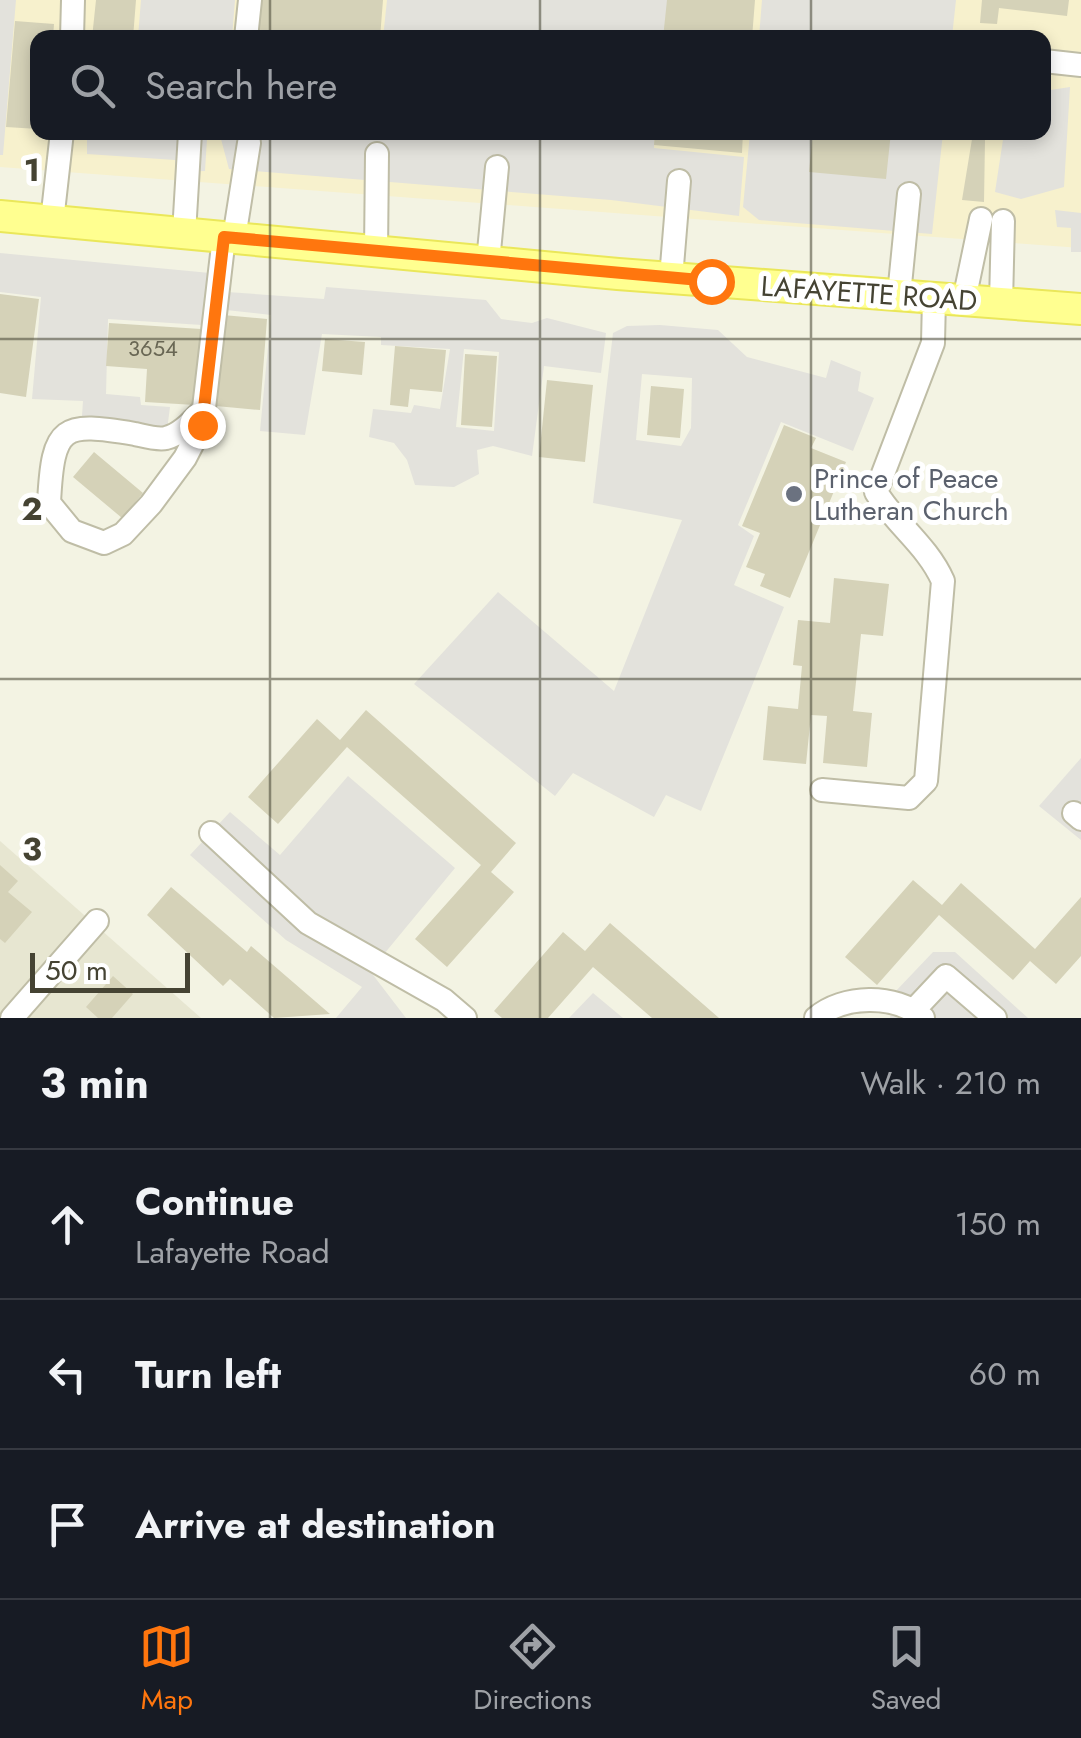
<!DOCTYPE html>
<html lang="en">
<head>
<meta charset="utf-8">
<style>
	:root { --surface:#171b24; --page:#242831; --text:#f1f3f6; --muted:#9ea1a6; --line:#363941; --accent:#ff760e }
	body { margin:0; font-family:Jost,sans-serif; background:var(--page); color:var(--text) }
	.scale { position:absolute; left:30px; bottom:25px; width:160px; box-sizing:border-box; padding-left:10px; border:5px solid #454333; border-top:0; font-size:28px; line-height:35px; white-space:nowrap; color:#454333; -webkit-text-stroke:8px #fff; paint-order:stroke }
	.stop { position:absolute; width:30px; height:30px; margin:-22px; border:8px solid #ff760e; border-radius:50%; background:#fff }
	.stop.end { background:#ff760e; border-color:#fff; box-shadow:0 2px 10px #0008 }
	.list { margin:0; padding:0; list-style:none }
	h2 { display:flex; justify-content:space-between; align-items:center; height:130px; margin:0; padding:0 40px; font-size:42px }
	h2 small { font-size:32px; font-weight:400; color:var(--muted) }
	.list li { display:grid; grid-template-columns:65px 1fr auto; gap:30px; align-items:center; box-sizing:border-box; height:150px; padding:0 40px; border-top:2px solid var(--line) }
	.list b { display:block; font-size:38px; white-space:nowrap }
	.list p { margin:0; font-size:32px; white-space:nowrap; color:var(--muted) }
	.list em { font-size:32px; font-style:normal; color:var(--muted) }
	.icon { flex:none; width:55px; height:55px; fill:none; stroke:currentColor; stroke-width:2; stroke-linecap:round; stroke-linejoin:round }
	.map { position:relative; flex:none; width:1081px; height:1018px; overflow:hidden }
	.search { position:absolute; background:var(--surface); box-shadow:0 5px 15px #0003; left:30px; right:30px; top:30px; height:110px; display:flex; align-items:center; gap:25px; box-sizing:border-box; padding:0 35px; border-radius:20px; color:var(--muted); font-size:38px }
	.sheet { height:580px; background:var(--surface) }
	nav { display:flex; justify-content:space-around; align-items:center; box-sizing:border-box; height:140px; border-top:2px solid var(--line); background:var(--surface); font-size:28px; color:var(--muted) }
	nav a { display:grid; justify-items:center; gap:5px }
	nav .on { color:var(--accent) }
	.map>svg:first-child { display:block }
	.residential { fill:#e7e6d1 }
	.commercial { fill:#f7f1cd; fill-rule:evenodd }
	.parking { fill:#e3e2dc; fill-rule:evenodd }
	.building { fill:#d5d2b8 }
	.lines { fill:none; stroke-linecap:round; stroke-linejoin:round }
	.minor-casing { stroke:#bfbda6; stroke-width:26 }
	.major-casing { stroke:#eae75a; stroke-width:34 }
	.minor { stroke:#fff; stroke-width:22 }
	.major { stroke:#ffff90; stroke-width:30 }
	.route { stroke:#ff760e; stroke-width:12 }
	.grid { fill:none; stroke:#454333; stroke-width:2.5; stroke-opacity:0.55 }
	.worship-dot { fill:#6b7280; stroke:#fff; stroke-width:4 }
	.labels { text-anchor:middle; stroke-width:10; stroke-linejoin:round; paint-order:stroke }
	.number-label { font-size:22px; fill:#696754 }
	.street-label { font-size:28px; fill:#454333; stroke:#fff }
	.worship-label { font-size:28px; fill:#5b616d; stroke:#fff; text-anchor:start }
	.grid-label { font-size:32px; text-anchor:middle; font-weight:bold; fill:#454333; stroke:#fff; stroke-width:10; stroke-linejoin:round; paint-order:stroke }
</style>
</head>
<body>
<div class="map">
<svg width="1081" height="1018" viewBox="0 0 1081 1018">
	<rect width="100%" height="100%" fill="#f3f3e3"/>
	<path class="residential" d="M0 841 201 1018H0Z"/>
	<path class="commercial" d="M0 0H1081V248L0 167ZM38 38H1044V132H38Z"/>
	<path class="parking" d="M0 0H16L3 155H0Z
		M141 0H235L232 37H138Z
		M387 0H668L664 37 383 38Z
		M762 0H956L952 37H759Z
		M1070 87 1064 187 1021 199 995 192 1004 133 1044 132V91Z
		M87 132H655L654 148 744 157 739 216 611 200 229 169 221 139H207L205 171 175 172V160L87 154Z
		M750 133H943L932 234 759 220 743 207Z
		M1055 210 1081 213V252H1071V228L1057 227Z
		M0 253 210 273 202 325 108 319 106 394 140 397 141 405 170 407 167 430 82 416 83 401 32 399 41 297 0 292Z
		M326 287 486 300 501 319 532 323 547 318 606 333 601 373 544 366 532 456 493 446 477 450 479 474 454 487 415 485 407 460 394 443 369 437 373 409 411 413 414 405 440 409 450 349 381 345V337L322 334 305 435 260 431 271 315 226 310 227 292 324 299ZM464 349 499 352 494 431 456 427Z
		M660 325 718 330 747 357 826 378 831 360 861 372 858 391 874 398 853 451 781 422 738 525 754 536 734 585 784 607 701 811 666 795 654 817 573 773 555 796 414 684 498 592 614 691 682 520 593 503 613 333 627 326ZM642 374 692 378 691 428 681 446 636 440Z
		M1081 758V840L1039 806Z
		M348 776 455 868 370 971 406 1018H336L362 987 286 940 190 855 230 812 280 855Z
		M933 952H955L1028 1018H890L894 993Z
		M593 993 623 1018H569Z"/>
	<path class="building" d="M96 0H136L133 38H92Z
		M261 0H383L380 38H258Z
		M667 0H755L752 38H663Z
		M982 0H1069L1067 16 999 8 997 24 980 23Z
		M15 21 54 24 53 38H38V129L6 127Z
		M655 132H743L742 153 654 145Z
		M813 132H891L886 179 809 172Z
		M972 139 985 140 984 202 962 200Z
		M0 294 39 299 26 397 0 393Z
		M223 315 267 319 260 410 216 406Z
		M109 323 201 329 195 405 145 402 147 369 106 366Z
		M325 339 365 342 362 375 322 371Z
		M395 346 446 350 442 392 410 389 408 407 390 405Z
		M465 354 497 356 492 427 461 425Z
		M547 380 593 385 585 462 539 457Z
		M651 386 684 389 680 438 647 435Z
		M784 425 816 438 811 448 846 462 790 598 760 586 765 574 746 567 760 533 742 526Z
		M94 452 143 493 122 518 73 477Z
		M834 578 889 584 883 636 861 634 853 711 872 713 867 767 823 763 827 716 811 715 806 764 763 760 768 706 798 709 802 666 793 665 798 620 830 623Z
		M366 710 516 843 491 872 514 892 447 967 415 939 481 865 347 747 278 824 248 797 317 719 340 740Z
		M0 865 18 881 8 892 32 912 5 943 0 939Z
		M913 880 942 905 961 883 1035 949 1081 897V956L1056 984 1030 961 1013 980 939 915 877 985 845 957Z
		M171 887 247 952 251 946 330 1014 274 1018 230 979 223 986 147 915Z
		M610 923 719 1018H652L593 967 548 1018H502L494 1011 563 932 585 951Z
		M113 976 133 994 112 1018H98L86 1007Z"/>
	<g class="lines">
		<defs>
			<path id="minor" d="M72 38 73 0
				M246 38 250 0
				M1044 61 1081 65
				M52 221 62 132
				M184 233 190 133
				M234 238 249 143
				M376 252 377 154
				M488 262 497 167
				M671 278 679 181
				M899 295 909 194
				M964 300 981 219
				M1001 303 1003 221
				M204 409C193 420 182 434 166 438 157 440 144 436 135 434 62 422 53 424 49 503L72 531 104 543 123 534 151 504 185 458 202 425 224 237
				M822 790 909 798 926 781 943 581C927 545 896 525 876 492L933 343 934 298
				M1074 813 1081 819
				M211 833 308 923 444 1000 465 1018
				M914 1010 946 976 995 1018
				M12 1018 97 921
				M816 1018C843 995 895 993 923 1018"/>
			<path id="major" d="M0 216 618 274 1081 309"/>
		</defs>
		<use href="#minor" class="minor-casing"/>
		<use href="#major" class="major-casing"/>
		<use href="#minor" class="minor"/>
		<use href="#major" class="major"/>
	</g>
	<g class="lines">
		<path class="route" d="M202 425 224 237 711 281"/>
	</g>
	<path class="grid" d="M270 0V38M540 0V38M811 0V38M270 132V1018M540 132V1018M811 132V1018M0 339H1081M0 679H1081"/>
	<circle class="worship-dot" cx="794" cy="494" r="10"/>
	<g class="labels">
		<g class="number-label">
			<text x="153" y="356">3654</text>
		</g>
		<g class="street-label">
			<text transform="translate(869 293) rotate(4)" y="10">LAFAYETTE ROAD</text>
		</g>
		<g class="worship-label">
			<text x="814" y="488">Prince of Peace<tspan x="814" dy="32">Lutheran Church</tspan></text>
		</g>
	</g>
	<g class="grid-label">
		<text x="32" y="181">1</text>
		<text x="32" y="520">2</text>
		<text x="32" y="860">3</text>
	</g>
</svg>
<div class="scale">50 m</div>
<div class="stop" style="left:711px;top:281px"></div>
<div class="stop end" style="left:202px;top:425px"></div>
<div class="search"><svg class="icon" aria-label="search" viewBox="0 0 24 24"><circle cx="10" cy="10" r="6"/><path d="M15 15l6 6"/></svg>Search here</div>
</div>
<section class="sheet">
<h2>3 min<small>Walk · 210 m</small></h2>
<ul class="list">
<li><svg class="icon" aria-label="ahead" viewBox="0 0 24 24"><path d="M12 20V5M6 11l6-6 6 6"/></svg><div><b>Continue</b><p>Lafayette Road</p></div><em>150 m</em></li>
<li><svg class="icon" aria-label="left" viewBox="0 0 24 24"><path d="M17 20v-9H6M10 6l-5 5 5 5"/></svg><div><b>Turn left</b></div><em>60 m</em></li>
<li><svg class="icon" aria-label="arrive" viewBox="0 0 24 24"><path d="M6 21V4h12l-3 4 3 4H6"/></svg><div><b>Arrive at destination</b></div></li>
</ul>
</section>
<nav>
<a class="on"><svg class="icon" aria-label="map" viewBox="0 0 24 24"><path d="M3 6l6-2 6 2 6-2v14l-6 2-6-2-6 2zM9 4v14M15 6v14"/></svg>Map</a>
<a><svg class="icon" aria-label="directions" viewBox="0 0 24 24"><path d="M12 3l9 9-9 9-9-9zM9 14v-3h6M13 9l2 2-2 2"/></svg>Directions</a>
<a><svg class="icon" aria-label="saved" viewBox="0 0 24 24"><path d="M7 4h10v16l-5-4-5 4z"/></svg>Saved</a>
</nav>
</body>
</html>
